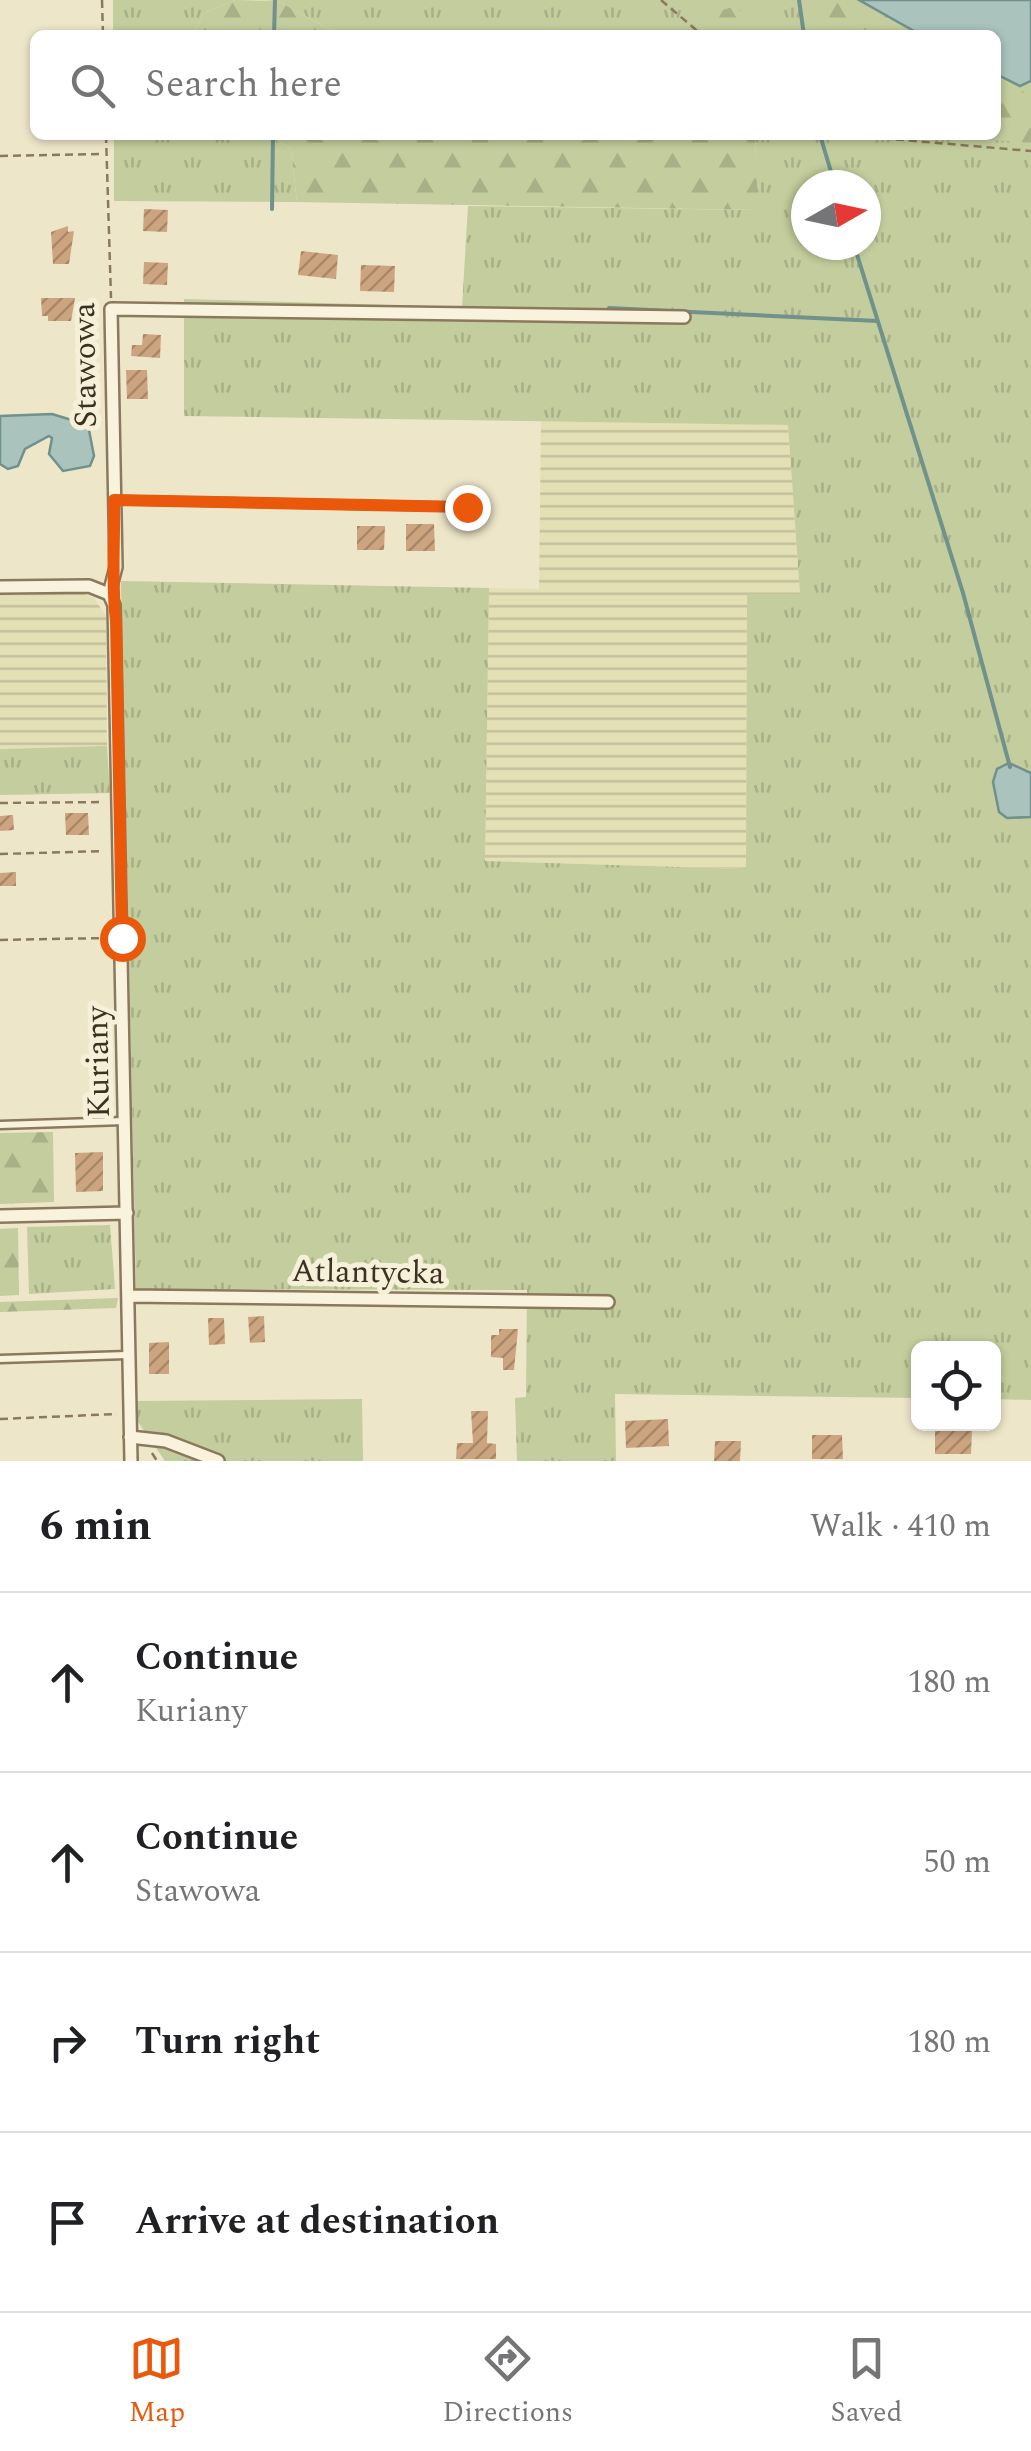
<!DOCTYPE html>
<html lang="en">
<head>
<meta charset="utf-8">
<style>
	:root { --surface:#fff; --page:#f2f2f2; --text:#202124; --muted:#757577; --line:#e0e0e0; --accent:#ea580c }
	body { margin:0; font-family:Spectral,serif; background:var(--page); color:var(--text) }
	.controls { position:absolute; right:30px; bottom:30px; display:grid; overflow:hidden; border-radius:15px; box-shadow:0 2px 8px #0004 }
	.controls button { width:90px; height:90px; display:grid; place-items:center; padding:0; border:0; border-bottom:2px solid var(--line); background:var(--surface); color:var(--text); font:50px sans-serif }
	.compass { position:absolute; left:791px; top:170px; width:90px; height:90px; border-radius:50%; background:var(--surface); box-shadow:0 2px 8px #0004; rotate:81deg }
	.stop { position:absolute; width:30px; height:30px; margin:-22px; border:8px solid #ea580c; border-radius:50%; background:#fff }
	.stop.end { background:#ea580c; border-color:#fff; box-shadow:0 2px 10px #0008 }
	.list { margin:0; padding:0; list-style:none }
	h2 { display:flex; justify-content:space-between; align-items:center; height:130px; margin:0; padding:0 40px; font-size:42px }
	h2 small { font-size:32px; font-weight:400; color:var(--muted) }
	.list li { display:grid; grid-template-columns:65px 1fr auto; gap:30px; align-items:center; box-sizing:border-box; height:180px; padding:0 40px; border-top:2px solid var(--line) }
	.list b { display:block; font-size:38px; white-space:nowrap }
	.list p { margin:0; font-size:32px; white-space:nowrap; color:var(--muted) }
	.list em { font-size:32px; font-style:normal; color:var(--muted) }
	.icon { flex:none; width:55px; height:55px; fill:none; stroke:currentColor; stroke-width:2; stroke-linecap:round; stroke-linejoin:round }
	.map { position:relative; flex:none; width:1031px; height:1461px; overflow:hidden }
	.search { position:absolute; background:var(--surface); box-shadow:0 2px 8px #0004; left:30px; right:30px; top:30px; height:110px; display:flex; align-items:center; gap:25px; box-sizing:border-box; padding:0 35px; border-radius:15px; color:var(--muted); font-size:38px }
	.sheet { height:850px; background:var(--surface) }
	nav { display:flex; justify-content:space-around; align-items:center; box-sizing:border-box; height:140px; border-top:2px solid var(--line); background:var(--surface); font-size:28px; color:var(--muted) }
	nav a { display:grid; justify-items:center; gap:5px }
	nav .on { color:var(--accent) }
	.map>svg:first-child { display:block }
	.farmland { fill:url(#farmland-rules) }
	.grass { fill:url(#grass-tufts); fill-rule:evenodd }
	.forest { fill:url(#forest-firs) }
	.water { fill:#aac3bd; stroke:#70918c; stroke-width:2.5 }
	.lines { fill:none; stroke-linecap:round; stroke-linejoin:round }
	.stream { stroke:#70918c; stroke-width:4 }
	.building { fill:url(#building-hatch) }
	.lane-casing { stroke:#8b795e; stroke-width:11 }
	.street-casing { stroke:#8b795e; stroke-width:16 }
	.path { stroke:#8b795e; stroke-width:2.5; stroke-dasharray:8 5; stroke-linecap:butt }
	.lane { stroke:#f9f3dd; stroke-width:6 }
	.street { stroke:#f9f3dd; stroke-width:11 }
	.route { stroke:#ea580c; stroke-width:12 }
	.labels { text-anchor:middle; stroke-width:10; stroke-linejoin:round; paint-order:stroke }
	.street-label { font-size:32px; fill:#3b3021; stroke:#f6f0d9 }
</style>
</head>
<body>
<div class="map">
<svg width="1031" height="1461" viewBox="0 0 1031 1461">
	<defs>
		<pattern id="farmland-rules" width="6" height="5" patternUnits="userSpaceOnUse" patternTransform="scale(2.5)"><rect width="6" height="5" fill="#e4e0b6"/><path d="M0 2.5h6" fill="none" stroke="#c4c09c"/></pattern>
		<pattern id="grass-tufts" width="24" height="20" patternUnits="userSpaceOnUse" patternTransform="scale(2.5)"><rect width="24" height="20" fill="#c3cd9d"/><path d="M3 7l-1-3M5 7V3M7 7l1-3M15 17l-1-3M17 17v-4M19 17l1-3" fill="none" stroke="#a8b087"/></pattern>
		<pattern id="forest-firs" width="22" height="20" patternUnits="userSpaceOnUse" patternTransform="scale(2.5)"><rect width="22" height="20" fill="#c3cd9d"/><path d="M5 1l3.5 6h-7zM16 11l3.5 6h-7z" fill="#a8b087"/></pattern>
		<pattern id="building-hatch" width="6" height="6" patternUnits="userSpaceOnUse" patternTransform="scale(2.5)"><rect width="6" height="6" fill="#cca580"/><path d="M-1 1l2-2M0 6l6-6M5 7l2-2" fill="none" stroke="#a78768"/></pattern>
	</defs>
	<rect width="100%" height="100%" fill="#eee6c9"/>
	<path class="farmland" d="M541 421 788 425 800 594 747 595 746 869 485 861 489 588 539 589Z
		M81 593 94 598 106 616 107 746 0 749V595Z"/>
	<path class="grass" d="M113 0H235L204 13 193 35H113Z
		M264 0H1031V1400L994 1399V1348H918V1398L615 1394 616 1461H517L515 1398 526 1397 527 1290 136 1289 121 581 489 588 485 861 746 869 747 594H800L788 425 184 416V299L462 307 468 206 757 210 755 135H996V35H340L278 1ZM806 185H866V245H806Z
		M114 135H268L291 149 297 202 114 201Z
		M107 746 110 793 0 795V749Z
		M110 1225 115 1289 29 1294 27 1227Z
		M362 1399 363 1461H165L138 1422 137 1401Z"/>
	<path class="forest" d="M235 0 278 1 340 35H193L204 13Z
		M834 0H860L925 35H819L821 17Z
		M735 6 745 15 748 35H718L699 18Z
		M996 73 1031 97V143L927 135H996Z
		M268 135H755L758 210 297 202 291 149Z
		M53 1132 54 1202 0 1204V1133Z
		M18 1228 19 1295 0 1296V1229Z
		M118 1298 116 1308 0 1312V1302Z"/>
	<path class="water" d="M859 0H1031V81L1020 86 996 74V35H921Z
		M52 414 88 425 94 456 90 466 63 471 49 454 52 438 49 436 25 449 18 466 8 469 0 464V416Z
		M1009 763 1031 773V817L1007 818 999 812 993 782 997 769Z"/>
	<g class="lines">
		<path class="stream" d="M799 0 804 35
			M274 35 275 0
			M820 135 835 185
			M272 209 273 135
			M854 245 963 593 1010 767
			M609 308 878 321"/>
	</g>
	<path class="building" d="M144 209 168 210 167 232 143 231Z
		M68 226V232L74 231 69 264H53L51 232Z
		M301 251 338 255 336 279 298 275Z
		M144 262 168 263 167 285 143 284Z
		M361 265 395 266 394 292 360 291Z
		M41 298H75L71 321H48V316H42Z
		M143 334 161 335 160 358 131 356 132 345H142Z
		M126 370H147L148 399H127Z
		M406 524H434L435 551H406Z
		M357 526H385L384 550H357Z
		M65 813H88L89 835H66Z
		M13 815 14 830 0 831V816Z
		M16 872V886H0V873Z
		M103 1152V1191L76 1192 75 1153Z
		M264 1316 265 1342 250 1343 248 1317Z
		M208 1318H224L225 1344 209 1345Z
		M499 1329H518L514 1370H503V1358L491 1357V1335H499Z
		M169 1342V1374H149V1343Z
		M471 1411H488L487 1443 496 1444V1459H456L457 1443H473Z
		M668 1419 669 1446 626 1448 625 1421Z
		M935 1429H972L971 1454H935Z
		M812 1435H842L843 1459H812Z
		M715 1441H741L740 1461H714Z"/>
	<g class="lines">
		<defs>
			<path id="lane" d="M114 500 467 507
				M0 1125 124 1121
				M0 1359 127 1355"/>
			<path id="street" d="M0 587 89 586 109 594 114 605 131 1461
				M109 594 116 567 111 309 684 317
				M0 1216 127 1213
				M128 1296 608 1302
				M130 1437 166 1441 218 1461"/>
		</defs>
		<use href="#lane" class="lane-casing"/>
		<use href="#street" class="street-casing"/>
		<path class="path" d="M102 0 103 35
			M661 0 702 35
			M106 135 111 298
			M844 135 1031 151
			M0 156 103 154
			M0 803 104 802
			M0 854 104 851
			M0 940 106 938
			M0 1419 117 1414
			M152 1453 157 1461"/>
		<use href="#lane" class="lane"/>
		<use href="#street" class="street"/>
	</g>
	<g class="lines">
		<path class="route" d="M122 938 116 621C111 581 115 541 114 500L467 507"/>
	</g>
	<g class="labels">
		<g class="street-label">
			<text transform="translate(84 365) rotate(-91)" y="11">Stawowa</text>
			<text transform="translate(97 1062) rotate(-91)" y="11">Kuriany</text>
			<text transform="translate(368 1271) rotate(1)" y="11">Atlantycka</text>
		</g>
	</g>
</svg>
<div class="controls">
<button><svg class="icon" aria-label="locate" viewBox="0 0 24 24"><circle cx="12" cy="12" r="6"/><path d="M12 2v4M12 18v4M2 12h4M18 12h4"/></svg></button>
</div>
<svg class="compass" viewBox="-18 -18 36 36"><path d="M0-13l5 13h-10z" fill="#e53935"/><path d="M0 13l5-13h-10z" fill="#757577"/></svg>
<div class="stop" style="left:122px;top:938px"></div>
<div class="stop end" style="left:467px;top:507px"></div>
<div class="search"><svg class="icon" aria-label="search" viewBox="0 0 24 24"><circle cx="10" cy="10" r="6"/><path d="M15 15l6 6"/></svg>Search here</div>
</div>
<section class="sheet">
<h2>6 min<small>Walk · 410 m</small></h2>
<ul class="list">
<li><svg class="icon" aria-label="ahead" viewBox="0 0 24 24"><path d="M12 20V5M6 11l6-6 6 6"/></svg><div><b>Continue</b><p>Kuriany</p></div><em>180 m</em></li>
<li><svg class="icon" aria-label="ahead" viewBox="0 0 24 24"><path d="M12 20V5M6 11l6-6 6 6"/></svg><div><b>Continue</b><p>Stawowa</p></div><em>50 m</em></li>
<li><svg class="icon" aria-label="right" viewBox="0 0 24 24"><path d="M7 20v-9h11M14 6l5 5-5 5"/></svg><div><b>Turn right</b></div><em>180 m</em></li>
<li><svg class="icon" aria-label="arrive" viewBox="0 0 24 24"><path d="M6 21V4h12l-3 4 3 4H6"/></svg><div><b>Arrive at destination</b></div></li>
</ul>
</section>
<nav>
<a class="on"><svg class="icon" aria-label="map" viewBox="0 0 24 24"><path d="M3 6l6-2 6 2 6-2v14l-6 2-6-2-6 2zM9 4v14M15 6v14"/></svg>Map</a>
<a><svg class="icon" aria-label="directions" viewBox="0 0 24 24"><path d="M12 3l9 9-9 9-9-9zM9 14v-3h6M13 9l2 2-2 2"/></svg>Directions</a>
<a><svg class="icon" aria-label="saved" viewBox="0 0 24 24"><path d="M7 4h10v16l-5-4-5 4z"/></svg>Saved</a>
</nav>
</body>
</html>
